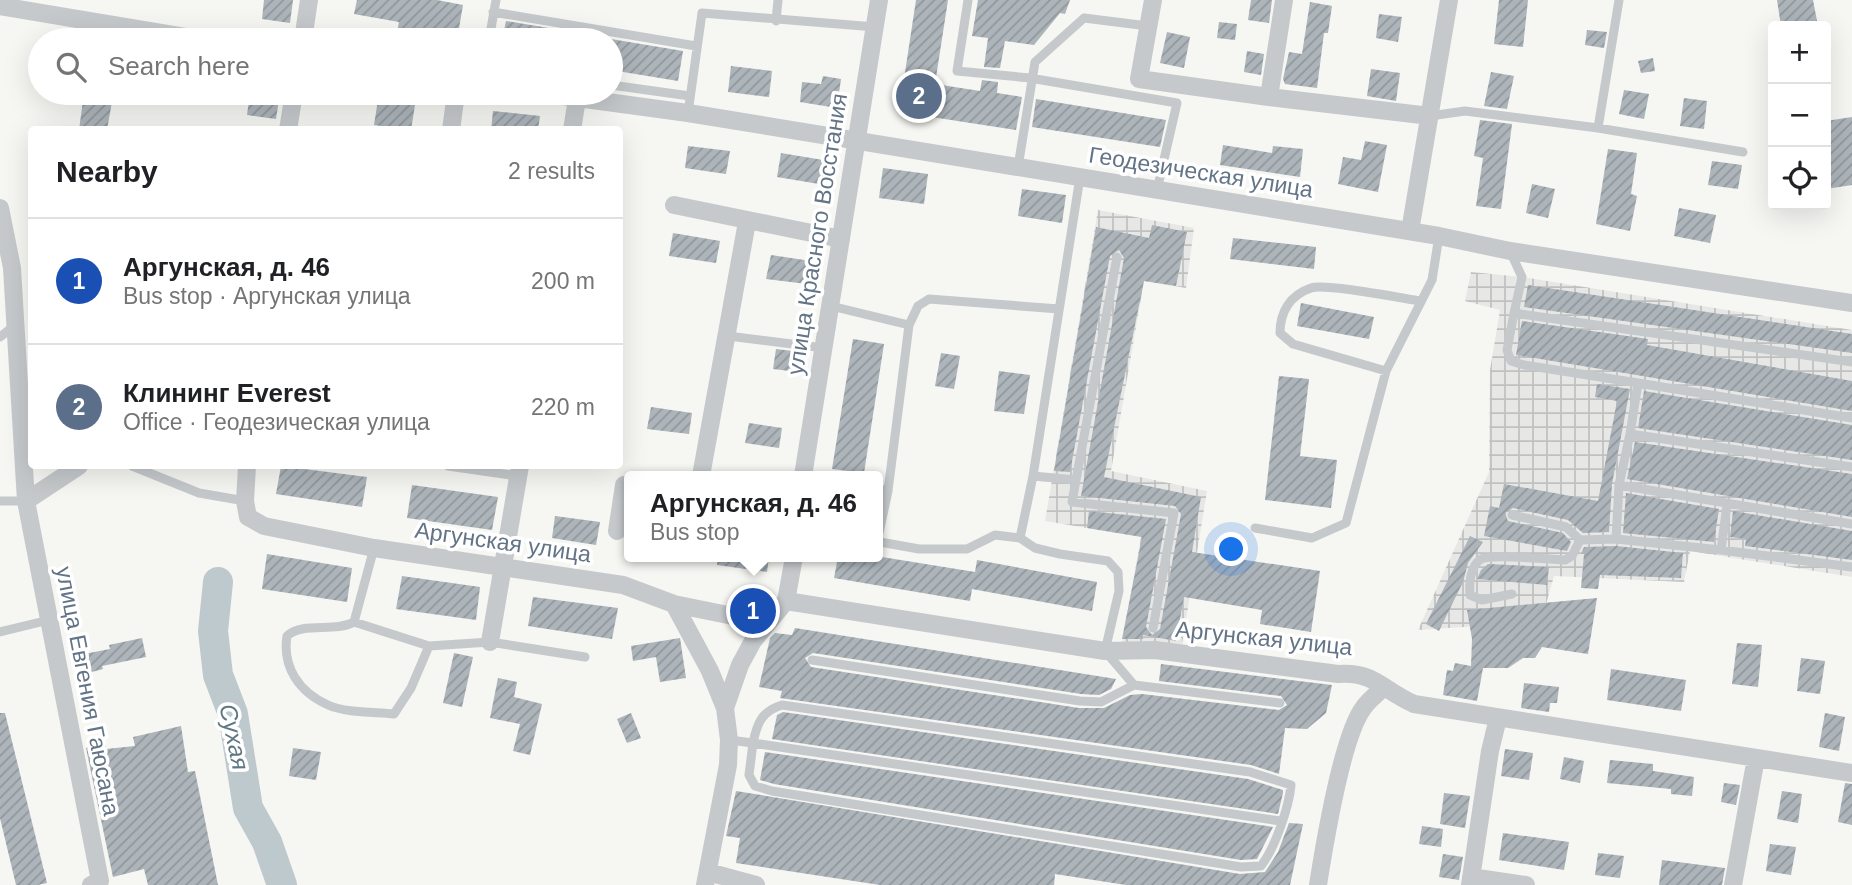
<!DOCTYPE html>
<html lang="en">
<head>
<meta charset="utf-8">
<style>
	:root { --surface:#fff; --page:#f2f2f2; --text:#202124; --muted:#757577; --line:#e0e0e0; --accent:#2563eb }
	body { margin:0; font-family:Arial,sans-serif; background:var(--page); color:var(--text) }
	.controls { position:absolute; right:21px; top:21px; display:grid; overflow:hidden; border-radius:7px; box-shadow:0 7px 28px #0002 }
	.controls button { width:63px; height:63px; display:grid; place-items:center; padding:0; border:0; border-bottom:2px solid var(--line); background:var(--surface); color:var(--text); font:35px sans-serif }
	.you { position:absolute; left:1232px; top:550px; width:24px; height:24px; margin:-18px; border:5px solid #fff; border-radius:50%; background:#1a73e8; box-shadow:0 0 0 10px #1a73e833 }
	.badge { display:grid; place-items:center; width:46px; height:46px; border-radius:50%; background:var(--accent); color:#fff; font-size:23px; font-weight:700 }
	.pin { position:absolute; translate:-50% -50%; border:4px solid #fff; box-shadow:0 2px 7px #0006 }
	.popup { position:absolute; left:624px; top:471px; width:259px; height:91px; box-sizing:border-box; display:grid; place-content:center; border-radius:7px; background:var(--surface); filter:drop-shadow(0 2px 5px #0005); font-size:23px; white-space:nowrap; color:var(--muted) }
	.popup b { font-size:26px; color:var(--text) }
	.popup::after { content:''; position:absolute; left:50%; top:100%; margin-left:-14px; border:14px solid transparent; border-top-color:var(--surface) }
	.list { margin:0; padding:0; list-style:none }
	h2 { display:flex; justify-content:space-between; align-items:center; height:91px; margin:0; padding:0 28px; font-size:30px }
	h2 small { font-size:23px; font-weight:400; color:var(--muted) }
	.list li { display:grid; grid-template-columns:46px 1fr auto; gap:21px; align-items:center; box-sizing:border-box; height:126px; padding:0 28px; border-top:2px solid var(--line) }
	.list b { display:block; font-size:26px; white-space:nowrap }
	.list p { margin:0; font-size:23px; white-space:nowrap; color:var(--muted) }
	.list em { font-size:23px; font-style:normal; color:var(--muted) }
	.icon { flex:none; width:38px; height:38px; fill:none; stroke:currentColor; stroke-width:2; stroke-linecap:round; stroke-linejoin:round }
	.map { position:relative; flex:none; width:1852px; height:885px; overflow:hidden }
	.search { position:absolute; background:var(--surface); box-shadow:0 7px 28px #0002; left:28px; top:28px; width:595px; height:77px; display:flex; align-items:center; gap:18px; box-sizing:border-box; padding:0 24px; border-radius:38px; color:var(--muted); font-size:26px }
	.panel { position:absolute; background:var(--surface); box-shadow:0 7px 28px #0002; left:28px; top:126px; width:595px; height:343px; border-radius:7px }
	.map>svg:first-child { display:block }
	.industrial { fill:url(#industrial-grid) }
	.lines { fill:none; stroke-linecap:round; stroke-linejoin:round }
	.river { stroke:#bec9ce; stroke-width:30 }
	.building { fill:url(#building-hatch) }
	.service { stroke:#c5c9cc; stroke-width:9 }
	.minor { stroke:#c5c9cc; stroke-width:18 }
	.labels { text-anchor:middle; stroke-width:7; stroke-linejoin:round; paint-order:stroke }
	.street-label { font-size:23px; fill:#637486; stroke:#fff }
	.water-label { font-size:24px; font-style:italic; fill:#5f7783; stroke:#fff }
</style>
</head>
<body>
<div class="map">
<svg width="1852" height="885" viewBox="0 0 1852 885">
	<defs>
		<pattern id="industrial-grid" width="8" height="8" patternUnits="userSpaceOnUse" patternTransform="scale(1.75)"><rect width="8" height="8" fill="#e7e8e6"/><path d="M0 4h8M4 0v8" fill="none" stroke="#bfc1c0"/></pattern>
		<pattern id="building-hatch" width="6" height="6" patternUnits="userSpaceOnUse" patternTransform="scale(1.75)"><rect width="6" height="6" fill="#adb5bb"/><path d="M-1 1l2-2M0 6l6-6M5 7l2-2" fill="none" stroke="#90989e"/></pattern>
	</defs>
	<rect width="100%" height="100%" fill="#f6f6f2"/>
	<path class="industrial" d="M1098 210 1194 228 1186 288 1144 281 1111 471 1207 491 1182 644 1122 643 1141 537 1045 521Z
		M1471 272 1522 277 1852 330V577L1690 551 1684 582 1554 576 1541 622 1418 630 1489 472 1490 370 1500 310 1465 301Z"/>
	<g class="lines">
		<path class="river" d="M218 582 213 631 218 675 233 714 248 808 267 842 282 885"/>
	</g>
	<path class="building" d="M264 0H293L290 23 262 19Z
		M357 0H437L463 5 457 40 396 37 399 22 354 14Z
		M916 0H948L935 84 980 91 982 80 998 82 997 93 1022 97 1016 130 899 112Z
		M978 0H1070L1065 14 1060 13 1034 45 1005 41 1000 68 984 67 988 38 972 36Z
		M1251 0H1272L1269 23 1248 20Z
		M1499 0H1528L1523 47 1494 44Z
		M1777 0H1813L1818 26H1781Z
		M1310 2 1332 6 1328 33H1324L1317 88 1285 84 1283 79 1289 52 1302 54Z
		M1379 14 1402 17 1398 42 1376 38Z
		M506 21 579 33 578 40H502Z
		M1219 22 1237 24 1235 40 1217 38Z
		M1587 30 1607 32 1604 48 1585 45Z
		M1167 32 1190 37 1184 68 1160 63Z
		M611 39 683 51 678 81 611 70Z
		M1247 51 1264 54 1261 75 1244 72Z
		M1653 58 1655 71 1641 73 1638 61Z
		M731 66 772 71 769 97 728 92Z
		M1371 69 1400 73 1396 101 1367 96Z
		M1491 72 1514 76 1507 109 1484 106Z
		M823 76 841 79 837 108 800 102 802 82 821 84Z
		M1624 90 1649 94 1644 119 1619 114Z
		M84 93 113 96 107 130H79Z
		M250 93H280L276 119 247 115Z
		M1684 98 1707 101 1704 129 1680 126Z
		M1036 99 1166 120 1160 147 1032 127Z
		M378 100 415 105 411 130 374 125Z
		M493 111 540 116 538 130H491Z
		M1852 117V185L1826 189V153H1829L1826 121Z
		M1480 120 1512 124 1501 209 1476 206 1483 158 1474 156Z
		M1365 141 1387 145 1378 192 1338 184 1343 157 1361 160Z
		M1223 145 1272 153 1273 146 1303 149 1300 177 1220 165Z
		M688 146 730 151 726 174 685 168Z
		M1608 149 1637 153 1631 194 1637 196 1630 231 1596 224Z
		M781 153 829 161 825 185 777 177Z
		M1712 161 1742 165 1738 189 1708 185Z
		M883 168 928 174 924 204 879 198Z
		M1532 184 1555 189 1548 218 1526 213Z
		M1022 189 1066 195 1062 223 1018 216Z
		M1679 208 1716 215 1710 243 1674 236Z
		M1152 225 1187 232 1176 286 1144 281 1104 477 1201 497 1192 552 1320 571 1311 632 1260 624 1262 610 1184 597 1176 641 1143 635V639H1122L1142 537 1087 528 1089 511 1166 519 1146 627 1152 635 1160 629 1181 514 1175 506 1081 496 1124 258 1119 250 1110 256 1070 472 1054 471 1096 227 1149 238Z
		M673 233 720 241 716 263 669 256Z
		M1233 238 1316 247 1314 269 1230 259Z
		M771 255 811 261 807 284 766 279Z
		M1528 285 1852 334V353L1524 307Z
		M1301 303 1374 317 1369 339 1297 326Z
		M1522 321 1648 339 1647 345 1852 381V411L1516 355Z
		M853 339 884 344 864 473 832 469Z
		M776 349 801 352 798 372 773 369Z
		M941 353 960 356 954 389 935 386Z
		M999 371 1030 375 1024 414 994 411Z
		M1279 376 1309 379 1300 456 1337 460 1331 508 1265 500Z
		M1597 384 1630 389 1612 484 1609 532 1583 533 1568 520 1513 508 1505 513 1508 521 1563 533 1571 542 1567 551 1484 536 1490 506 1499 508 1504 484 1598 501 1617 401 1595 397Z
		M1644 391 1852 425V460L1638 428Z
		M651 407 692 413 689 434 647 429Z
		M749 423 782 428 779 448 745 443Z
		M1635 442 1852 474V517L1627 479Z
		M281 466 367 477 362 507 276 494Z
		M412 485 498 497 492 530 407 518Z
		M1626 493 1719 509 1714 542 1623 533Z
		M1733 511 1852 531V560L1745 546 1746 539 1730 537Z
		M555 516 600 522 596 545 552 538Z
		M1470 536 1483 542 1468 563 1463 582 1439 631 1426 624Z
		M1616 546 1683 553 1681 578 1600 575 1598 589 1581 588 1584 554H1581L1584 547Z
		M267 554 352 568 347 602 262 589Z
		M718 557H769L767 572 717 565Z
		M838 557H882L975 572 977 560 1097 582 1092 611 972 589 970 601 834 578Z
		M1488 564 1549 567 1547 585 1477 579 1481 570Z
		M402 576 480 587 476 620 396 609Z
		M533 597 618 608 612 639 528 626Z
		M1597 598 1588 654 1542 647 1535 658H1523L1508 668H1483L1477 701 1443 695 1447 670 1453 671 1455 663 1471 666 1472 639 1467 610Z
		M795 628 1116 679 1111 689 1099 695 1081 694 813 653 805 658 811 667 1079 708H1104L1130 695 1142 694 1279 710 1287 705 1281 696 1159 681 1161 664 1332 685 1326 713 1307 729 1285 728 1279 774 1251 765 780 698 782 691 759 687 770 638 775 633 792 635Z
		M142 638 146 657 102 666 103 669 88 673 84 654 110 649 109 645Z
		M680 638 686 678 660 682 656 657 633 661 631 646Z
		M1737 643 1762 645 1758 687 1732 684Z
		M454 653 473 657 462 707 443 703Z
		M1801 658 1825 661 1820 694 1797 691Z
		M1611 669 1686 680 1681 711 1607 700Z
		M498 678 517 682 514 697 542 704 530 755 513 751 520 724 490 718Z
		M1524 683 1559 687 1557 703H1550L1549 712 1521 708Z
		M783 712 1248 779 1283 790V793L1278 814 772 739 777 715Z
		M0 713H5L47 883 38 885H16L0 818Z
		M631 713 641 738 627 743 617 719Z
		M1825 713 1845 717 1839 751 1819 747Z
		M181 726 188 772 195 771 218 885H148L144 869 113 877 86 748 105 743 106 749 135 746 133 737Z
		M293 748 321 752 316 780 289 776Z
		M1505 749 1533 753 1529 780 1501 776Z
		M765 752 1273 827 1257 859 1241 860 774 784 760 780Z
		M1564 757 1584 761 1580 783 1560 779Z
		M1610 760 1653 764V771L1694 777 1692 796 1671 794V789L1607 783Z
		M1724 783 1740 785 1736 805 1721 802Z
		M1845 783 1852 784V825L1838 822Z
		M736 791 1240 874 1265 872 1278 852 1289 823 1303 824 1290 885H1126L1055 874 1054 885H880L736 863 740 838 726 836Z
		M1782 791 1802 794 1798 823 1777 819Z
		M1444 793 1470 796 1465 828 1440 824Z
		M1422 826 1443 829 1441 847 1419 844Z
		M1503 833 1569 842 1564 870 1499 860Z
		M1770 844 1796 847 1791 875 1766 871Z
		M1598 853 1624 856 1620 878 1595 875Z
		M1443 854 1463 857 1459 880 1439 877Z
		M1662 860 1725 868 1722 885H1659Z"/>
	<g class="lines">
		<path class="service" d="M968 0 957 71 1030 78 1177 103 1157 190
			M493 12 696 46
			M776 21 778 0
			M489 40 496 0
			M611 85 690 96
			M688 113 702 13 875 27
			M1430 116 1465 111 1598 128 1743 152
			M1598 128 1619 0
			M1018 167 1035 62 1084 18 1148 26
			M1510 251 1522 277 1514 313 1852 362
			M831 306 909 325 888 491 877 542
			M1514 313 1507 350 1511 361 1524 365 1638 383
			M909 325 918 306 929 299 1059 309
			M728 336 824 348
			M0 337 15 325
			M1386 371 1293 344 1280 333C1280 312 1290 295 1311 288 1324 283 1401 298 1420 301
			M1852 418 1638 383 1630 434 1852 467
			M132 466 199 493 245 501
			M448 466 518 476
			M1033 476 1076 480 1117 257
			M1076 480 1072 502 1174 513 1153 628
			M1619 485 1630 434
			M877 489 888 491
			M0 501H26
			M1727 505 1721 550 1852 567
			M1512 515 1566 527 1580 540
			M1255 528 1312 538 1346 523 1386 371 1432 280 1439 236
			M1020 538 1033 476 1080 177
			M1616 539 1721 550
			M880 542 919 549H967L995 535 1020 538 1035 548 1060 554 1108 561 1118 572 1119 591 1105 651 1134 685 1280 703
			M374 548 354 622C334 633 304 621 287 636 282 667 299 692 328 705 346 713 374 712 394 714L411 688 429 646 490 642 585 657
			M1512 594 1482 600 1470 595C1469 584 1470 566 1481 559 1490 554 1551 559 1565 560L1572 556 1580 540 1616 539 1619 485 1852 524
			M354 622 429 646
			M0 632 49 620
			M812 660 1080 701 1101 702 1134 685
			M729 740 753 743 749 775 755 786 772 791 1241 867 1261 866C1275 848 1289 807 1291 785L1250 772 782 705C762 711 757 723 753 743L1280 821"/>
		<path class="minor" d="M1153 0 1139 79 1269 97
			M1284 0 1269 97 1430 116
			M0 6 203 40
			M303 40 309 0
			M541 93 688 113 1439 236 1510 251 1852 303
			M288 130 294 93
			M451 130 456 93
			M572 130 577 99
			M674 205 841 239
			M0 208 12 268 26 501 100 881 91 885
			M1410 231 1449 0
			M247 466 245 501 248 517 264 526 374 548 623 585 674 604 767 623
			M701 476 747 222
			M803 476 879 0
			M26 501 79 466
			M617 531 624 485H629
			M786 601 1105 651 1155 650 1338 674C1374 671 1382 690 1414 704L1852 773
			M674 604 710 671 725 708
			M490 642 520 466
			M708 872 756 885
			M1471 877 1526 885
			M705 885 728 765 729 740 725 708 740 665 753 641 786 601 794 557
			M1318 885C1324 847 1342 735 1364 707 1369 700 1377 694 1383 688
			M1470 885 1490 751 1498 718
			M1733 885 1756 758"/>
	</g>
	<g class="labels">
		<g class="street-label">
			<text transform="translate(1201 172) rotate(9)" y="8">Геодезическая улица</text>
			<text transform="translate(817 234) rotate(-81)" y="8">улица Красного Восстания</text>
			<text transform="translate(503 542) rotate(8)" y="8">Аргунская улица</text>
			<text transform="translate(1264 638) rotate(6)" y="8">Аргунская улица</text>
			<text transform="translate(88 691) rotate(79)" y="8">улица Евгения Гаюсана</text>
		</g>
		<g class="water-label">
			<text transform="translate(234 737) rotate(78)" y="8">Сухая</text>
		</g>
	</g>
</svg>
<div class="controls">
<button>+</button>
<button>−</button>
<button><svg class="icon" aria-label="locate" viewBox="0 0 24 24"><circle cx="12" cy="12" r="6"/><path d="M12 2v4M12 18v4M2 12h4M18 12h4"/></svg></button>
</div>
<div class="you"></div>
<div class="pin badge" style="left:753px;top:611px;background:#1a4fb4">1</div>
<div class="popup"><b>Аргунская, д. 46</b>Bus stop</div>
<div class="pin badge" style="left:919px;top:96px;background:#5c6f8a">2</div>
<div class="search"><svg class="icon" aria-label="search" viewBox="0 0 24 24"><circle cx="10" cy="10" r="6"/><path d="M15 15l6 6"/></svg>Search here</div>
<section class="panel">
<h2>Nearby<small>2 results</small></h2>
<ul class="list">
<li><span class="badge" style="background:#1a4fb4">1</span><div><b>Аргунская, д. 46</b><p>Bus stop · Аргунская улица</p></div><em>200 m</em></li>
<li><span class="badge" style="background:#5c6f8a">2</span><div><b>Клининг Everest</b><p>Office · Геодезическая улица</p></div><em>220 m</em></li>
</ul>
</section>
</div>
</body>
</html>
